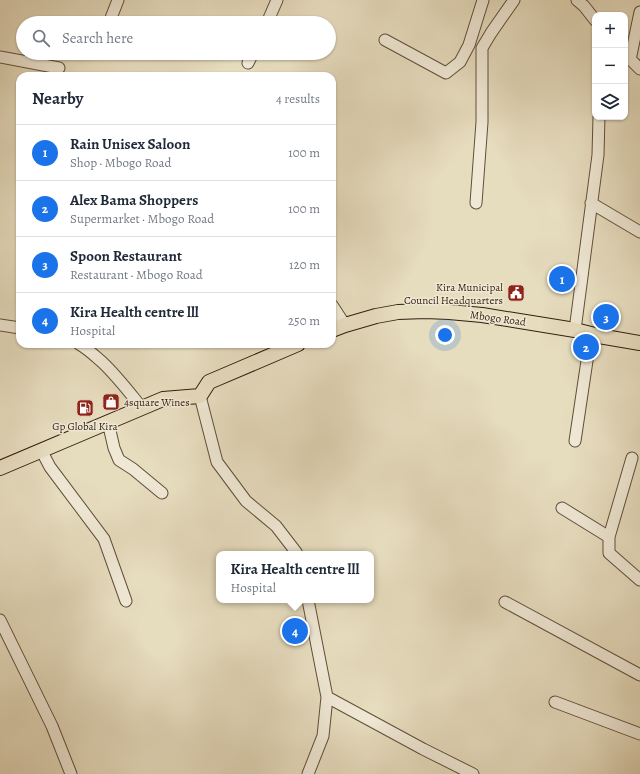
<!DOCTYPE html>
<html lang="en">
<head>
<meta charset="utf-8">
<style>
	:root { --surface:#fff; --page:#f6f6f7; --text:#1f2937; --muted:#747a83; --line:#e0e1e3; --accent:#1a73e8 }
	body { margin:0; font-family:Alegreya,serif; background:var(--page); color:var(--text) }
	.controls { position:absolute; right:12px; top:12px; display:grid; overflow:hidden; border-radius:8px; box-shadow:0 1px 3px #0004 }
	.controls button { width:36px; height:36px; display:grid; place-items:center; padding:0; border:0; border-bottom:1px solid var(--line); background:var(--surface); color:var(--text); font:20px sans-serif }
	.you { position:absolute; left:445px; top:335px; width:14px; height:14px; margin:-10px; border:3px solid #fff; border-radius:50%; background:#1a73e8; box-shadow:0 0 0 6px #1a73e833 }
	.badge { display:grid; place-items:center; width:26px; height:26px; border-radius:50%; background:var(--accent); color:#fff; font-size:13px; font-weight:700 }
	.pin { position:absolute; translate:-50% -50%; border:2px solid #fff; box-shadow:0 1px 4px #0006 }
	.popup { position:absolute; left:216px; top:551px; width:158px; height:52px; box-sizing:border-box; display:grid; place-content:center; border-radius:8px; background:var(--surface); filter:drop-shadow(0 1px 3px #0005); font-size:13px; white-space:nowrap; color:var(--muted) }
	.popup b { font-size:15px; color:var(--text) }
	.popup::after { content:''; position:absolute; left:50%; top:100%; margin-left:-8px; border:8px solid transparent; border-top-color:var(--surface) }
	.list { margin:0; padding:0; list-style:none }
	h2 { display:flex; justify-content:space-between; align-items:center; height:52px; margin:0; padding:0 16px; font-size:17px }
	h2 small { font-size:13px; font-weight:400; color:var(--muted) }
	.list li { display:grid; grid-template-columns:26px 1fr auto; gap:12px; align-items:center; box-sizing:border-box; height:56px; padding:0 16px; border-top:1px solid var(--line) }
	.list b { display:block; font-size:15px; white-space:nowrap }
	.list p { margin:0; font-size:13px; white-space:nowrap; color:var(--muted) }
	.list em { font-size:13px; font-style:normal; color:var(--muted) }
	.icon { flex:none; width:22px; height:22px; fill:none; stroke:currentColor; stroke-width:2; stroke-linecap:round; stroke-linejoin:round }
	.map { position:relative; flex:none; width:640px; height:774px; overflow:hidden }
	.search { position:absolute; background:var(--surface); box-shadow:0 1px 3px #0004; left:16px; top:16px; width:320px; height:44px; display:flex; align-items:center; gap:10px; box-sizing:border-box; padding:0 14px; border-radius:22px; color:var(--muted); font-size:15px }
	.panel { position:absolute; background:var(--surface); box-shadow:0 1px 3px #0004; left:16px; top:72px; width:320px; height:276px; border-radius:12px }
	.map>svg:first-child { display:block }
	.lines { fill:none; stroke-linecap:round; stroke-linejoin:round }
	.minor-casing { stroke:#604e39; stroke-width:13 }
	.major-casing { stroke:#341e0d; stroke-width:16 }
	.minor { stroke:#efe8d5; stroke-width:11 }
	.major { stroke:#e6dcbe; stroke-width:14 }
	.labels { text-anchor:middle; stroke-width:3; stroke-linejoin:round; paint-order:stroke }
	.poi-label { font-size:11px; fill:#341e0d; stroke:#efe8d5; text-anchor:end }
	.street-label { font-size:11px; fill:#341e0d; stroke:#efe8d5 }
</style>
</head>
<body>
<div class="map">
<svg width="640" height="774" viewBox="0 0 640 774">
	<rect width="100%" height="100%" fill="#e6dcbe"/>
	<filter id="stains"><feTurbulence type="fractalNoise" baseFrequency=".005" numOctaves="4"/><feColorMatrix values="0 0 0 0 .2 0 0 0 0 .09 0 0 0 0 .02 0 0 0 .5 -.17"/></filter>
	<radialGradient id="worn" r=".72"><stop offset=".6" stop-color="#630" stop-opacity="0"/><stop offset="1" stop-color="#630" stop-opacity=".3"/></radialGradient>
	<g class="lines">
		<defs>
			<path id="minor" d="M577 0 584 6 595 20
				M109 23 118 0
				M267 23 277 0
				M385 40 446 73 460 62 469 45 483 0
				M626 55 640 69
				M0 57 59 68
				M630 60 640 12
				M248 63 253 53
				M476 203 482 122V48L491 33 514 0
				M591 203 640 232
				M332 305 345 325
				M0 325 20 328
				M575 330 598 155 599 117
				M79 344C88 349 95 356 102 362 117 376 129 392 142 408
				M200 396 217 462 246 501 276 526 296 552 297 554
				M108 422 114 448 119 460 133 469 162 493
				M575 441 591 334
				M41 450 50 467 104 539 126 601
				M562 508 609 537V553L640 580
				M609 537 632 458
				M308 600 327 697 323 736 308 774
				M505 602 640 675
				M0 620 52 726 71 774
				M327 697 423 749 473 774
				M555 702 640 734"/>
			<path id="major" d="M332 330 345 325 376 316 398 312 425 311 449 312 482 315 575 330 599 336 640 343
				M0 468 163 399 200 396 209 382 298 344"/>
		</defs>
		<use href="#minor" class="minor-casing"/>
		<use href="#major" class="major-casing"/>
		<use href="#minor" class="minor"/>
		<use href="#major" class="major"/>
	</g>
	<defs>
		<symbol id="civic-square" viewBox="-11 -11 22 22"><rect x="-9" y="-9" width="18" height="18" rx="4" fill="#8f2418" stroke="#efe8d5"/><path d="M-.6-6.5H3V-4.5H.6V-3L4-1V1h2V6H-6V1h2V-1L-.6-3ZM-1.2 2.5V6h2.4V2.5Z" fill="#fff"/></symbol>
		<symbol id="shop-square" viewBox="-11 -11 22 22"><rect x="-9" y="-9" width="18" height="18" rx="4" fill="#8f2418" stroke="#efe8d5"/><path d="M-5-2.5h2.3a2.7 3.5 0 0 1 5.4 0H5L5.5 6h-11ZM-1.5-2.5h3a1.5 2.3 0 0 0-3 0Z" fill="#fff"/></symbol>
		<symbol id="fuel-square" viewBox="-11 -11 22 22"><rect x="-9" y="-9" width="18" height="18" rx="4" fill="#8f2418" stroke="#efe8d5"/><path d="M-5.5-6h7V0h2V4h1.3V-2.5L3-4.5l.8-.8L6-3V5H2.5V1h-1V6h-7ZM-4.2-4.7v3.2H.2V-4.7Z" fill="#fff"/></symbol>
	</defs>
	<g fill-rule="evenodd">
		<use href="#civic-square" x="506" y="283" width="20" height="20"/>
		<use href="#shop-square" x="101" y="392" width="20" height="20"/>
		<use href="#fuel-square" x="75" y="398" width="20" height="20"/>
	</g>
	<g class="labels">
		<g class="poi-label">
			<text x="503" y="291">Kira Municipal<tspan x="503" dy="13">Council Headquarters</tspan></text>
			<text x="124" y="406" text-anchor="start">4square Wines</text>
			<text x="85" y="430" text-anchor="middle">Gp Global Kira</text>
		</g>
		<g class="street-label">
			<text transform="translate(498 318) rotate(8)" y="4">Mbogo Road</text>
		</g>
	</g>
	<rect width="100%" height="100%" filter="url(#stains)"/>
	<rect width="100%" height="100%" fill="url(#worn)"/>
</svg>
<div class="controls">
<button>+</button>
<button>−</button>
<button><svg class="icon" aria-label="layers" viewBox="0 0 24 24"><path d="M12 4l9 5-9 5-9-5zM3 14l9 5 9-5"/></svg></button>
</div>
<div class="you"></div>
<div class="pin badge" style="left:562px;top:279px">1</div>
<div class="pin badge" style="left:586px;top:347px">2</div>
<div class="pin badge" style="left:606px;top:317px">3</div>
<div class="pin badge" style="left:295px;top:631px">4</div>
<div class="popup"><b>Kira Health centre lll</b>Hospital</div>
<div class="search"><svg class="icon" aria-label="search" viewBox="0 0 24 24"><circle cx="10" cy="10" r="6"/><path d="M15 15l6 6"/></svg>Search here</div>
<section class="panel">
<h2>Nearby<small>4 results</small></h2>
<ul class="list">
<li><span class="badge">1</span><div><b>Rain Unisex Saloon</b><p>Shop · Mbogo Road</p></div><em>100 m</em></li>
<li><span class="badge">2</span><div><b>Alex Bama Shoppers</b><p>Supermarket · Mbogo Road</p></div><em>100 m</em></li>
<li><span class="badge">3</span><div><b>Spoon Restaurant</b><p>Restaurant · Mbogo Road</p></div><em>120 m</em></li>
<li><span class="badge">4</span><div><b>Kira Health centre lll</b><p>Hospital</p></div><em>250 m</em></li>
</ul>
</section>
</div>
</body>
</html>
